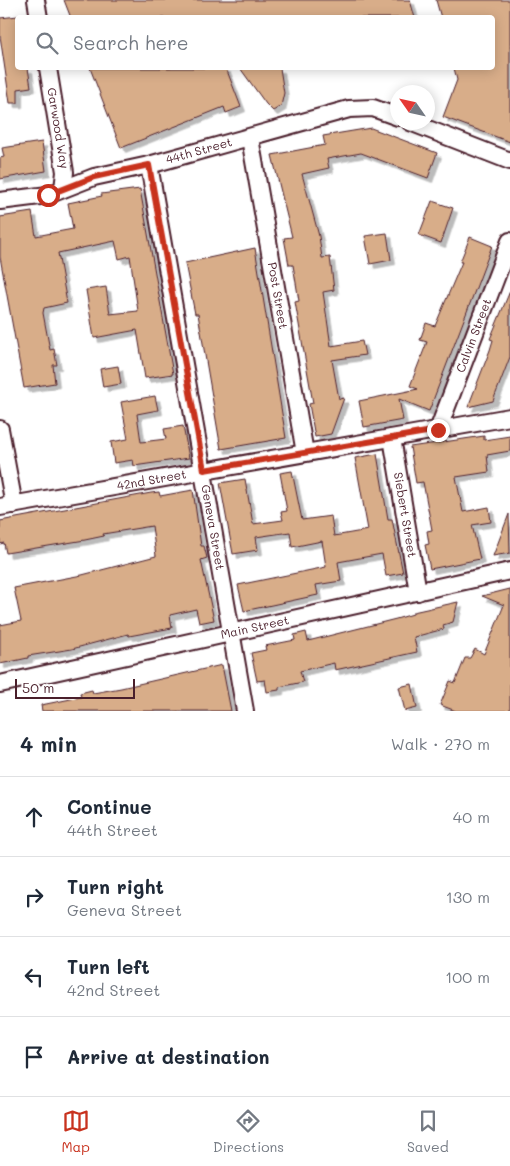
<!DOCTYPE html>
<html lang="en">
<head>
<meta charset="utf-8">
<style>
	:root { --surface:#fff; --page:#f6f6f7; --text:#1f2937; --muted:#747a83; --line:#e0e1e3; --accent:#c8321e }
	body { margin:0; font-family:Mali,sans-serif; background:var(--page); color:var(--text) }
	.compass { position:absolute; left:390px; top:85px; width:45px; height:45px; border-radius:50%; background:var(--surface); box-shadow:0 2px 12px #0003; rotate:304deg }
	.scale { position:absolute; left:15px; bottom:12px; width:120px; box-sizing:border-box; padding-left:5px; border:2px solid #4a1f2b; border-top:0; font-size:14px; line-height:18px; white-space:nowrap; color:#4a1f2b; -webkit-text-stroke:4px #fff; paint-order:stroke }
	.stop { position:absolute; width:15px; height:15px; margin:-11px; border:4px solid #c8321e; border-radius:50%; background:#fff }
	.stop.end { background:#c8321e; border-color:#fff; box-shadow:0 1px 5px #0008 }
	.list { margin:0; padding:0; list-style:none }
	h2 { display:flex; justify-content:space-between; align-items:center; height:65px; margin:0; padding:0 20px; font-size:21px }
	h2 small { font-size:16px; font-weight:400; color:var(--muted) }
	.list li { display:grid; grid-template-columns:32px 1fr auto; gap:15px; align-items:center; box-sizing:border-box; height:80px; padding:0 20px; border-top:1px solid var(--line) }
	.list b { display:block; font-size:19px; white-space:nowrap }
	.list p { margin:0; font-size:16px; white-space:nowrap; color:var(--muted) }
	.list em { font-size:16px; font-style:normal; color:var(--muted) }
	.icon { flex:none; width:28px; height:28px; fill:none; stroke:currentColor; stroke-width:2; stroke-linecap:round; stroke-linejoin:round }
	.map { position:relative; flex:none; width:510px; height:711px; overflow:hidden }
	.search { position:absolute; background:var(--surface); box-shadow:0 2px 12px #0003; left:15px; right:15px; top:15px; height:55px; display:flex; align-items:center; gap:12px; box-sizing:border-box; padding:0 18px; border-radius:5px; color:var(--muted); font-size:19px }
	.sheet { height:385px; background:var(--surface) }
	nav { display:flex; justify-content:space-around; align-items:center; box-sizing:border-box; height:70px; border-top:1px solid var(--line); background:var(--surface); font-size:14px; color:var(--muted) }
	nav a { display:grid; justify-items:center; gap:2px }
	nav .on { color:var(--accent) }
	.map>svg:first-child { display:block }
	.building { fill:#d8ad89; stroke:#4a1f2b; filter:url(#shadow) }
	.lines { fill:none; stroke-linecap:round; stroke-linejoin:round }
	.minor-casing { stroke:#4a1f2b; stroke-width:20 }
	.minor { stroke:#fff; stroke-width:16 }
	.route { stroke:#c8321e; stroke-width:6 }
	.labels { text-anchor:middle; stroke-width:4; stroke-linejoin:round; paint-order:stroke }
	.street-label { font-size:12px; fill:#4a1f2b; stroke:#fff }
</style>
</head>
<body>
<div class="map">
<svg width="510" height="711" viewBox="0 0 510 711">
	<defs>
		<filter id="shadow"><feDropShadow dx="4.5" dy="4.5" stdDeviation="0" flood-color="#0004"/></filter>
	</defs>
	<rect width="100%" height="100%" fill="#fff"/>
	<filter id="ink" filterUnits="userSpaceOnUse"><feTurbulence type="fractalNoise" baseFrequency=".02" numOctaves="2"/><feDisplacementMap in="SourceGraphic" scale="10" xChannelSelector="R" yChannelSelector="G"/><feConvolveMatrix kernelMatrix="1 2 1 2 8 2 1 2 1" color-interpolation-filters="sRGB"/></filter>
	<g filter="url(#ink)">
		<path class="building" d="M64 0H410L415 18H71Z
			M436 0H510V142L443 117 457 80 454 68H492V18H441Z
			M18 16V68H28L31 87 18 89V103H10L0 36V18Z
			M90 68H226L241 107 226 113 224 107 121 148Z
			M240 68H280L284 93 281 106 273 111 266 104Z
			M371 128 437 153 428 178 361 153 327 159 329 168 302 174 319 236 322 258 330 257 334 290 323 292 331 346 362 341 365 355 332 360 339 399 344 398 331 434 315 437 309 404 313 403 295 302 299 301 293 265H289L284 238 292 237 272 155 325 145 323 136Z
			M42 142 46 171 0 179V158L4 157 2 148Z
			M140 189 173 374 145 378 137 330 94 338 86 290 106 287 110 314 138 311 130 256 119 259 115 241 58 253 67 303 44 308 43 313 50 350 54 349 57 365H53L55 383 24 388 0 257V217L32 212 36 236 73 229 68 203 102 196 101 194Z
			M432 201 453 208 441 243 419 235Z
			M387 233 391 260 370 264 365 236Z
			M470 237 492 246 429 411 399 399 403 420 364 427 359 401 418 389 410 386 427 342 420 340 426 323 435 326 462 262H460Z
			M255 248 286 438 221 449 198 314H195L185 263Z
			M510 291V357L493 401 468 407 490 350 493 340 490 339Z
			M118 366 121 384 103 387 100 369Z
			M155 396 158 410 137 414 141 442 166 439 164 429 183 426 189 458 134 466 133 460 114 463 111 442 128 439 121 402Z
			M484 436V440L510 436V451L487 455 489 472 456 477 463 512 489 507 491 522 472 525 480 559 430 569 425 545 429 544 427 531 432 530 423 482 416 483 410 447Z
			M377 454 388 519H392L403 573 386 576 382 554 338 562 341 581 316 585 318 595 244 611 238 585 326 567 322 541 292 547 290 532 256 537 258 550 233 554 220 483 245 479 253 524 283 520 281 512 287 511 280 473 292 471 302 520 331 516 334 536 368 530 355 458Z
			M193 490 201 546H204L207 558 201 560 214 620 199 623 196 609 170 615 172 628 129 636 128 634 72 649 28 656V658L0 664V625L21 621 14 588 82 575 156 556 152 526 103 534 104 536 85 540 6 553 4 543 0 544V521L151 493 159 492 160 496Z
			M509 514 510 553 493 556Z
			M510 589V711H456L440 705 450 681 455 683 465 658H470L475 649 484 654 504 605 482 596Z
			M458 602 453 622 443 625 444 629 414 637 417 652 335 670 334 663 300 671 303 682 279 687V690L267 692 265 680 257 681 251 653 266 650 265 646 295 640 294 635 306 632 308 641 396 619 413 614V612Z
			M222 665 231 711H42L41 705 81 697 80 693 92 690 93 693 121 688Z
			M412 684 417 708 405 711 399 687Z"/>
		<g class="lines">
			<defs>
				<g id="minor">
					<path d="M36 0 39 18"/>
					<path id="s1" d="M48 68 65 172 63 189"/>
					<path d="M410 122 510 161"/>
					<path id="s2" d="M250 138 305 453"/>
					<path id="s3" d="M149 165 245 711"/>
					<path id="s4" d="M0 201 48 195 94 177 149 165 349 109 373 108 398 117"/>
					<path d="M0 429 14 505"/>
					<path id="s5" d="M438 430 510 241"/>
					<path id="s6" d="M392 438 418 592"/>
					<path id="s7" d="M0 507 510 417"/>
					<path id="s8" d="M0 684 510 571"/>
				</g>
			</defs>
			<use href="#minor" class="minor-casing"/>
			<use href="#minor" class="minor"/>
		</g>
	</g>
	<g class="lines" filter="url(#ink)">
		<path class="route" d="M48 195 94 177 149 165 204 470 438 430"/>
	</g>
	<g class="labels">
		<g class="street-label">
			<text dy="4" stroke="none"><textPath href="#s1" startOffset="61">Garwood Way</textPath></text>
			<text dy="4" stroke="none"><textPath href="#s4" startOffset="206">44th Street</textPath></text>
			<text dy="4" stroke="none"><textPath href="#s2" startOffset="160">Post Street</textPath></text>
			<text dy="4" stroke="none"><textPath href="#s5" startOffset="101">Calvin Street</textPath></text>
			<text dy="4" stroke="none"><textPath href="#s7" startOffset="154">42nd Street</textPath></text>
			<text dy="4" stroke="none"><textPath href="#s6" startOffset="78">Siebert Street</textPath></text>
			<text dy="4" stroke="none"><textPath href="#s3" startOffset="368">Geneva Street</textPath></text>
			<text dy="4" stroke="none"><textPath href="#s8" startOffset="261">Main Street</textPath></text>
		</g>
	</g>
</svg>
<svg class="compass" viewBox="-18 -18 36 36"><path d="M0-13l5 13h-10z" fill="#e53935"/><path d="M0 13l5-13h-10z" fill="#747a83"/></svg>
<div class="scale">50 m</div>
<div class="stop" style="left:48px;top:195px"></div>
<div class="stop end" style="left:438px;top:430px"></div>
<div class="search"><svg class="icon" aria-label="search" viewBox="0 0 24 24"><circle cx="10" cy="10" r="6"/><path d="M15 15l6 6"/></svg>Search here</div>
</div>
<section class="sheet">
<h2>4 min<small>Walk · 270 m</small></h2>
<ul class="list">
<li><svg class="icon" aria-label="ahead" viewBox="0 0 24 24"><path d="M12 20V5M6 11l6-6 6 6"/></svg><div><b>Continue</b><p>44th Street</p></div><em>40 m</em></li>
<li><svg class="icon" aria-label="right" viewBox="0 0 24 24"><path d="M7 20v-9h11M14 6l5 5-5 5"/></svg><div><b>Turn right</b><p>Geneva Street</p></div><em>130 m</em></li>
<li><svg class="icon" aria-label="left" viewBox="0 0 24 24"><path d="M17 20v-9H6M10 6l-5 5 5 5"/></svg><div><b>Turn left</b><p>42nd Street</p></div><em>100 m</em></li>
<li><svg class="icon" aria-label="arrive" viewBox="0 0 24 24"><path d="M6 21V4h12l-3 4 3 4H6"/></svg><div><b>Arrive at destination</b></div></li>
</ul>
</section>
<nav>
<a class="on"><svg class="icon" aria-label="map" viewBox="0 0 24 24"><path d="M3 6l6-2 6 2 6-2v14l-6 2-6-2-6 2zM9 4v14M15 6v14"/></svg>Map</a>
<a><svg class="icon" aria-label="directions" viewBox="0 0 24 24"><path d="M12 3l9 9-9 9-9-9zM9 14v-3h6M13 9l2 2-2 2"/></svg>Directions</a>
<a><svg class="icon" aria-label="saved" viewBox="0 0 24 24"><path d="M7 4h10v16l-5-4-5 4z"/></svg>Saved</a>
</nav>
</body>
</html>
